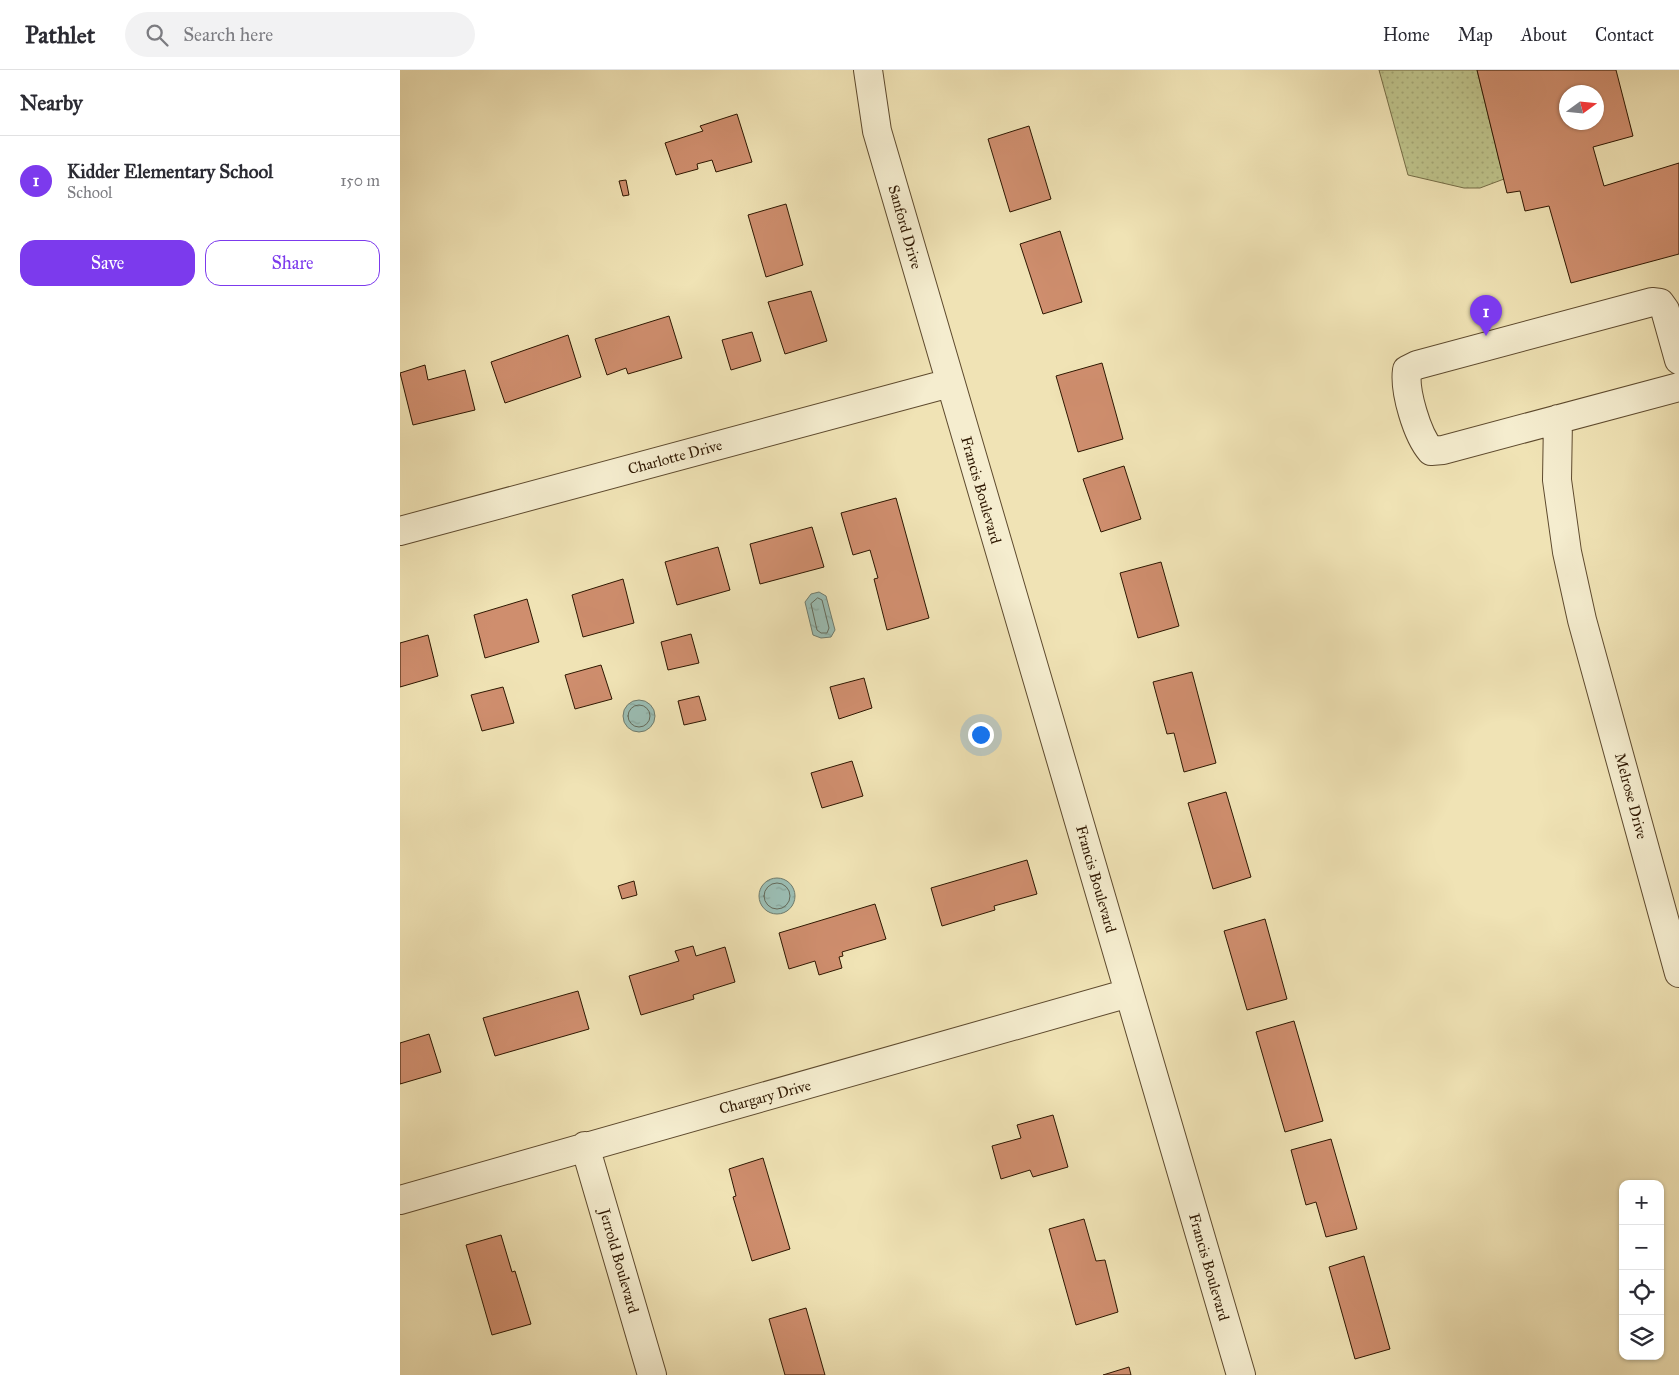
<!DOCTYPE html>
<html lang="en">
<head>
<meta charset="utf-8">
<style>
	:root { --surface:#fff; --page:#f2f2f3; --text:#2b2b33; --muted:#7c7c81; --line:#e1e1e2; --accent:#7c3aed }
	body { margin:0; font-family:"IM FELL Great Primer",serif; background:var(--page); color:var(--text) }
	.controls { position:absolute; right:15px; bottom:15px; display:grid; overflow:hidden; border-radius:10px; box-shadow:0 1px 4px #0004 }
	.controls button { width:45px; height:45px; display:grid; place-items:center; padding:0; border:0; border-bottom:1px solid var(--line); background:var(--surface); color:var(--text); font:25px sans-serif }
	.compass { position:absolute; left:1159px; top:15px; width:45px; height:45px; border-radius:50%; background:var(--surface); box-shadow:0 1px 4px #0004; rotate:75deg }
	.you { position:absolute; left:580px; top:664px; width:18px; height:18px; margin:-12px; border:4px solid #fff; border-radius:50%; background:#1a73e8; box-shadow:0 0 0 8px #1a73e833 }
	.badge { display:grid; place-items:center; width:32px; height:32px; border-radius:50%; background:var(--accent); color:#fff; font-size:16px; font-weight:700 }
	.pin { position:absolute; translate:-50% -41px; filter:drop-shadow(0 1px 2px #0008) }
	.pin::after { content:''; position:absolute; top:26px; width:18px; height:15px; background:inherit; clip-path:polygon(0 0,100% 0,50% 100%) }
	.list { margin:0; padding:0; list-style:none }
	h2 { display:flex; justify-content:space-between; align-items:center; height:65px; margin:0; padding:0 20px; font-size:21px }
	h2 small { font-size:16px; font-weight:400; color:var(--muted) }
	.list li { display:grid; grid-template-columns:32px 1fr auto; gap:15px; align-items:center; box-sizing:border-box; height:90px; padding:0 20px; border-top:1px solid var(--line) }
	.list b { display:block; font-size:19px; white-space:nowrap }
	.list p { margin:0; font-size:16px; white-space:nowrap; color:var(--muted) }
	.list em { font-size:16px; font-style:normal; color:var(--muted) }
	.actions { display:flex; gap:10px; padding:15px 20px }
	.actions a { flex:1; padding:11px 0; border:1px solid var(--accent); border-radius:15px; text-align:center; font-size:18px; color:var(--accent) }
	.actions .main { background:var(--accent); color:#fff }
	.icon { flex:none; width:28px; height:28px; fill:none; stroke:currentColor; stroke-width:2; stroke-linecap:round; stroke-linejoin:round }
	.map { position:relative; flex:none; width:1279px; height:1305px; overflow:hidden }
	header { display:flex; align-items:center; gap:30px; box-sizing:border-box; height:70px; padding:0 25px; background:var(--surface); border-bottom:1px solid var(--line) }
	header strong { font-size:24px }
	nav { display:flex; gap:28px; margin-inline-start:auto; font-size:18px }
	.search { width:350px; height:45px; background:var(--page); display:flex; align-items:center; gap:12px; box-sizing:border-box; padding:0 18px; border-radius:28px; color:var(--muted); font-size:19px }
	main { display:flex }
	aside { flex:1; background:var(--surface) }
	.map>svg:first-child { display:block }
	.park { fill:url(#park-dots); stroke:#766d46 }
	.water { fill:url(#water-ripples); stroke:#6f7b6c }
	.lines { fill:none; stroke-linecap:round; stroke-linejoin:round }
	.shore { stroke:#646a5a; stroke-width:1 }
	.building { fill:#cf8e6e; stroke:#2e1701; fill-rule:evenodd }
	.minor-casing { stroke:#5e4a2e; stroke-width:30 }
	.minor { stroke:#f5edcf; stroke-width:28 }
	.labels { text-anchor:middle; stroke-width:4; stroke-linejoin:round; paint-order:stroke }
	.street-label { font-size:15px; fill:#2e1701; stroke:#f5edcf }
</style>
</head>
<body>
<header>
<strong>Pathlet</strong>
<div class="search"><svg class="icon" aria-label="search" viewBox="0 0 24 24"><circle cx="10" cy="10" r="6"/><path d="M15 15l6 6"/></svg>Search here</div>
<nav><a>Home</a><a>Map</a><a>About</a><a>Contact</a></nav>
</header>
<main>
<aside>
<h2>Nearby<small></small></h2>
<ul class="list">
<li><span class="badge">1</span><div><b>Kidder Elementary School</b><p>School</p></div><em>150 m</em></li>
</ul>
<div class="actions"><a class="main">Save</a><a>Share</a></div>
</aside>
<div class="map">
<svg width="1279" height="1305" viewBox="0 0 1279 1305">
	<defs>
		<pattern id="park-dots" width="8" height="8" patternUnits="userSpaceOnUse" patternTransform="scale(1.25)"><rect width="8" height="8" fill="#bec38b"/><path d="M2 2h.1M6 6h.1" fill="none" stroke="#a4a776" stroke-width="1.8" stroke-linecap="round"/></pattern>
		<pattern id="water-ripples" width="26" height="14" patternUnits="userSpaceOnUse" patternTransform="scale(1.25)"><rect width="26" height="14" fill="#9bbdb3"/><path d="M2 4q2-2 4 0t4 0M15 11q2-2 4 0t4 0" fill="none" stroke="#86a298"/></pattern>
	</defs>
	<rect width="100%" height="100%" fill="#f0e3b5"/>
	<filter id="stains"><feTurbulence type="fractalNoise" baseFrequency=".004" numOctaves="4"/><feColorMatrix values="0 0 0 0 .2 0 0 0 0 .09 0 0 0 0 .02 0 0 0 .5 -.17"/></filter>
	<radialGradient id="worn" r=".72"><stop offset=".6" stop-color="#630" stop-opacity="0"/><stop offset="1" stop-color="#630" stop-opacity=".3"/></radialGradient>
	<path class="park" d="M979 0H1077L1104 109 1080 118H1064L1008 105Z"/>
	<path class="water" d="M419 522 426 526 435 560 431 567 421 568 413 565 405 532 411 524Z
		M223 646a16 16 0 1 1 32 0a16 16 0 1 1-32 0Z
		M359 826a18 18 0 1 1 36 0a18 18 0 1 1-36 0Z"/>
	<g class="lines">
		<path class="shore" d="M418 528 422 530 429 558 427 563H421L417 560 411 534Z
			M228 646a11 11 0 1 1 22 0a11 11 0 1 1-22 0Z
			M364 826a13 13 0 1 1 26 0a13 13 0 1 1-26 0Z"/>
	</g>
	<path class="building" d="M1077 0H1216L1233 66 1193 77 1204 116 1279 93V184L1171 213 1149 136 1125 141 1120 121 1107 123ZM1166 22H1196V52H1166Z
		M337 44 352 92 316 102 312 90 297 94 298 99 276 105 265 73 303 61 300 56Z
		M629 56 651 129 610 142 588 69Z
		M226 110 229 125 223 126 219 111Z
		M386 134 403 195 366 207 348 145Z
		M660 161 682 232 643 244 620 174Z
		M411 221 427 271 385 284 368 232Z
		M269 246 282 288 228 304 226 298 207 305 195 269Z
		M352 262 361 291 331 300 322 270Z
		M168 265 181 307 105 333 91 292Z
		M702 293 723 369 678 382 656 306Z
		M25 295 28 310 65 300 75 340 13 355 0 303Z
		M724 396 741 449 701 462 683 409Z
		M496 428 529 548 487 560 474 509 478 508 470 480 453 485 441 443Z
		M412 457 424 497 360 514 350 474Z
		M318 477 330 520 277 535 265 492Z
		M761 492 779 556 738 568 720 503Z
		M223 509 234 553 183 567 172 525Z
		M127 529 139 572 85 588 74 545Z
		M291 564 299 593 268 600 261 572Z
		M28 565 38 606 0 617V573Z
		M201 595 212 629 175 639 165 605Z
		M792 602 816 693 784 702 774 663 767 664 753 612Z
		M464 608 472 638 439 649 430 617Z
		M103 617 114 653 82 661 71 625Z
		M299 626 306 650 284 655 278 631Z
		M452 691 463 726 422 738 411 703Z
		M826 722 851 807 813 819 788 733Z
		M627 790 637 824 594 836 595 840 542 856 531 818Z
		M234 811 237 825 222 829 218 816Z
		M475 834 486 869 442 882 443 886 439 887 442 898 419 905 415 891 389 899 379 863Z
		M865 849 887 929 847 940 824 861Z
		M293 876 296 886 325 877 335 912 293 925 294 929 241 945 229 906 279 891 275 881Z
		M178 921 189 959 95 986 83 948Z
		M894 951 923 1051 885 1062 856 962Z
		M29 964 41 1002 0 1014V973Z
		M653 1045 668 1097 633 1107 630 1100 601 1109 592 1076 621 1068 617 1055Z
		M931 1069 957 1159 926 1167 916 1132 906 1135 891 1080Z
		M363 1088 390 1179 352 1191 333 1127 336 1126 329 1099Z
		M684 1149 696 1191 705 1190 718 1242 676 1255 649 1159Z
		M101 1165 112 1202 115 1201 131 1254 92 1265 66 1175Z
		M964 1186 990 1279 955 1289 929 1197Z
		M406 1238 425 1305H385L369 1249Z
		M729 1297 731 1305H703Z"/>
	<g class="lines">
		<defs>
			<path id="minor" d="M468 0 477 61 841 1305
				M1279 290 1265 240 1260 233 1252 232 1017 295 1007 300C1004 321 1017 365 1031 381L1043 380 1279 317
				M1158 349 1157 410 1167 482 1182 550 1279 903
				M0 461 550 313
				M185 1076 252 1305
				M0 1130 729 923"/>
		</defs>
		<use href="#minor" class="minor-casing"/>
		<use href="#minor" class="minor"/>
	</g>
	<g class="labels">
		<g class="street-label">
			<text transform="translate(505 157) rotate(74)" y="5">Sanford Drive</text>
			<text transform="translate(275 387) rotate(-15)" y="5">Charlotte Drive</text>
			<text transform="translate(581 420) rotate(74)" y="5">Francis Boulevard</text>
			<text transform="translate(1231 726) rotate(75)" y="5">Melrose Drive</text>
			<text transform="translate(696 809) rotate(74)" y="5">Francis Boulevard</text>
			<text transform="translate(365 1027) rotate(-15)" y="5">Chargary Drive</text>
			<text transform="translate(219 1191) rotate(74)" y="5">Jerrold Boulevard</text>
			<text transform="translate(809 1197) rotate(74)" y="5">Francis Boulevard</text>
		</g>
	</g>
	<rect width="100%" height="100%" filter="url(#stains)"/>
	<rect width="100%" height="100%" fill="url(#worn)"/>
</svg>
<div class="controls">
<button>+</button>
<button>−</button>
<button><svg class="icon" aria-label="locate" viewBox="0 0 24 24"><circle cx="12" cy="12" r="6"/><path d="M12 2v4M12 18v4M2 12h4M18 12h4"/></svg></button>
<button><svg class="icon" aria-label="layers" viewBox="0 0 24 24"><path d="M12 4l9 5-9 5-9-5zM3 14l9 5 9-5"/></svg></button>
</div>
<svg class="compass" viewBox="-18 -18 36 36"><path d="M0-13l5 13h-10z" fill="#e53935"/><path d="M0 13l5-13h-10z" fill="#7c7c81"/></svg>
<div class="you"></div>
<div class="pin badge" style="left:1086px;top:266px">1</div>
</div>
</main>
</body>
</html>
